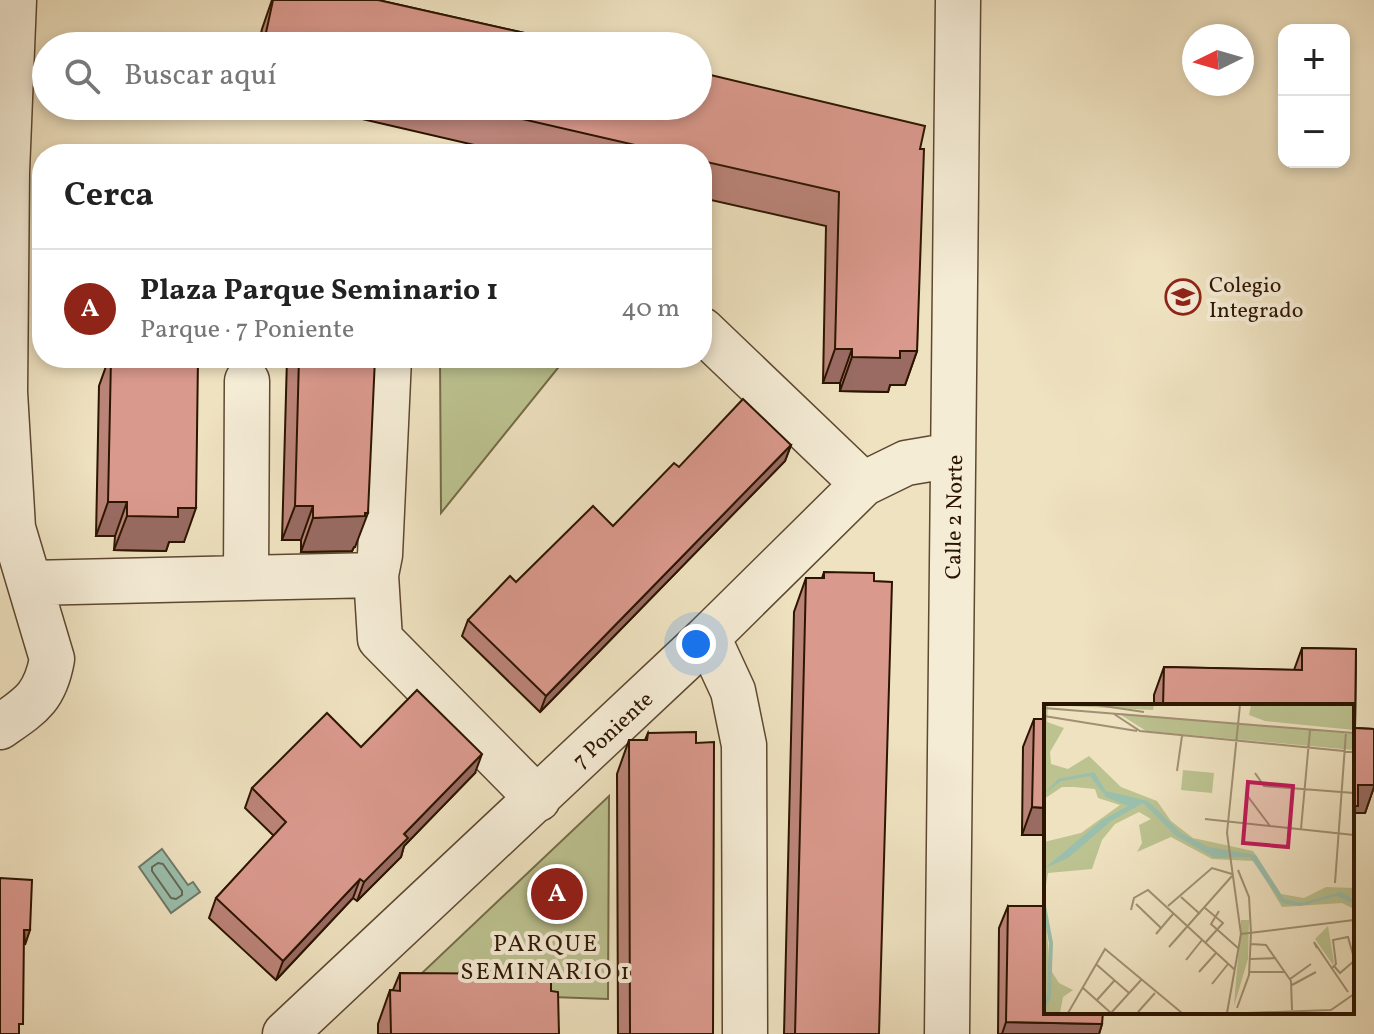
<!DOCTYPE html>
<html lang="es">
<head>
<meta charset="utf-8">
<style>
	:root { --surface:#fff; --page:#f2f2f2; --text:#222; --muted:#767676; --line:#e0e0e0; --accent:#8f2418 }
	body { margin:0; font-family:Vollkorn,serif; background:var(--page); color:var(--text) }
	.controls { position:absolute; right:24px; top:24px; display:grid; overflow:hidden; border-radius:16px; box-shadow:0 4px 12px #0003 }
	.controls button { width:72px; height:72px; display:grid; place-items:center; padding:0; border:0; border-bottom:2px solid var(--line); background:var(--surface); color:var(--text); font:40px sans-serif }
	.compass { position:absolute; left:1182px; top:24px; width:72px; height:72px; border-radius:50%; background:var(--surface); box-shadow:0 4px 12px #0003; rotate:265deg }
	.you { position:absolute; left:696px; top:644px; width:28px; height:28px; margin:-20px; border:6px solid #fff; border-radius:50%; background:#1a73e8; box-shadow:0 0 0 12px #1a73e833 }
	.badge { display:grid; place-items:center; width:52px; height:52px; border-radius:50%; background:var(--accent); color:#fff; font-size:26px; font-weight:700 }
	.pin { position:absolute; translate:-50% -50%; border:4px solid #fff; box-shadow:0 2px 8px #0006 }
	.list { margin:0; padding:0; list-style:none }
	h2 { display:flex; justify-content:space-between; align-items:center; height:104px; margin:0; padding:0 32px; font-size:34px }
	h2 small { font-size:26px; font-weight:400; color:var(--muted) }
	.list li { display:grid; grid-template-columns:52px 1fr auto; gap:24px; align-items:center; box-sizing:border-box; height:120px; padding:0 32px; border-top:2px solid var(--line) }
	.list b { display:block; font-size:30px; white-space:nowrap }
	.list p { margin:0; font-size:26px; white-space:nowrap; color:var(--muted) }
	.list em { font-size:26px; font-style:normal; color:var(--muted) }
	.icon { flex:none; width:44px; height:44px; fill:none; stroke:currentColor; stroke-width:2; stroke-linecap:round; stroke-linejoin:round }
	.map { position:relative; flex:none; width:1374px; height:1034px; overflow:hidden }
	.search { position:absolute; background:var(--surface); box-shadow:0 4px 12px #0003; left:32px; top:32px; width:680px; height:88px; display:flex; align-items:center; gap:20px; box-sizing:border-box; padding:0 28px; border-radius:44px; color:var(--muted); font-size:30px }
	.panel { position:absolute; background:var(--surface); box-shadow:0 4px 12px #0003; left:32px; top:144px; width:680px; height:224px; border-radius:32px }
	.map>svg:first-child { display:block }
	.green { fill:#bcc290; stroke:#746c48; stroke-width:2 }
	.water { fill:#9bbfad; stroke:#6f7b68; stroke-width:2 }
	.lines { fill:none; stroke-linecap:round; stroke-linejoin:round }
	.shore { stroke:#646a56; stroke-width:2 }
	.minor-casing { stroke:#5d4830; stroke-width:47 }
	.minor { stroke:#f5ecd6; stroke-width:44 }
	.wall { fill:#bb8479; stroke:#2c1500; stroke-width:2 }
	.shaded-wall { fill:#996b63; stroke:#2c1500; stroke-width:2 }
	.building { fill:#da998d; stroke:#2c1500; stroke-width:2 }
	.labels { text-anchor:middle; stroke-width:8; stroke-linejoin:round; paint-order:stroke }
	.poi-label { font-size:22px; fill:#2c1500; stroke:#f5ecd6; text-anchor:start }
	.street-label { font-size:22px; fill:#2c1500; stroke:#f5ecd6 }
	.neighbourhood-label { font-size:24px; letter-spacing:2px; fill:#2c1500; stroke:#f5ecd6 }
	.inset-river { fill:none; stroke:#9bbfad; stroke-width:4 }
	.inset-road { fill:none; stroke:#a19073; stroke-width:2 }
	.view { fill:#c2185b; fill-opacity:0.15; stroke:#c2185b; stroke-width:4 }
	.inset-edge { fill:none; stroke:#2c1500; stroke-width:4 }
</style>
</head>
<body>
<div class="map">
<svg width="1374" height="1034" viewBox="0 0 1374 1034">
	<rect width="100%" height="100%" fill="#efe2c0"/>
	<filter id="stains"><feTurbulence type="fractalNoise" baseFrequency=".0025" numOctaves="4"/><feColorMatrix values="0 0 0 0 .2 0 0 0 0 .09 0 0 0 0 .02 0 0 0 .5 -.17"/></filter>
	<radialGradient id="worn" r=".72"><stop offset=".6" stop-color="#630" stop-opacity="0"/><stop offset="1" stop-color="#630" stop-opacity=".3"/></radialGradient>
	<path class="green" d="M440 358H566L441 513Z
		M609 796 608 999 402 992Z"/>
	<path class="water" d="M162 849 188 885 193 882 200 892 171 913 139 867Z"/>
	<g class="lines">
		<path class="shore" d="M158 863 163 864 182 891V895L176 899 171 898 152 871V867Z"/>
		<defs>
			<path id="minor" d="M702 330 863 484
				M389 358 380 555 376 575 380 639 538 799
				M246 578 247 381
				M30 583 376 575
				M708 637 733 691 744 745 745 1034
				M0 727C30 706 45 698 52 659L13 528 5 392 7 172 14 0
				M285 1034 708 637 863 484 906 463 953 455
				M947 1034 958 0"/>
		</defs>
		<use href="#minor" class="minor-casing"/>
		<use href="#minor" class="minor"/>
	</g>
	<path class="wall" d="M272 0H378L582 46H258L262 29Z
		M306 106H698L920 149 917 351 905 385H890L888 392 840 391V383H823L826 226 702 198V154H513Z
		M109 358H198L184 542H169L166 551 114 550 115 536H96L99 386Z
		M287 358H375L355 547H354L352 551 301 552V540H282Z
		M791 445 785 461 540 712 462 636 468 620 613 526 679 467Z
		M824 572 879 1034H784L794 612 806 578H822Z
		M1302 648 1356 649 1355 728 1374 729V787L1365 813H1355L1352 822V706H1154V695L1164 667 1294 670Z
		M1034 719 1046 835H1022L1023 747Z
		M648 733 713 1034H618L617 774 629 740H645Z
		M361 747 475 773 404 846 401 857 357 901 353 898 276 980 209 918 216 898 274 836 245 808 252 788Z
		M1008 906 1102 1024 1099 1034H998L999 928Z
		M400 973 551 991 559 1034H378V1024L390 990H393Z"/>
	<path class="shaded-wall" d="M835 349H852L840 383H823Z
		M900 351H917L905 385H890L888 392 840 391 852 357Z
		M791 445 785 461 540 712 546 696Z
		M108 502H127L115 536H96Z
		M295 506H313L301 540H282Z
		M178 508H196L184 542H169L166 551 114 550 127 516Z
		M368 513 355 547H354L352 551 301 552 313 518Z
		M482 754 475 773 404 846 401 857 357 901 364 882 404 834Z
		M1358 785H1374V787L1365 813H1355L1352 822V802Z
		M1032 807 1046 808V835H1022Z
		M360 879 353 898 276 980 283 961Z
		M24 930H30L25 945Z
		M1006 1022 1102 1024 1099 1034H1002Z"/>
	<path class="building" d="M273 0H378L582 46H271V43L264 42Z
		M698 72 925 126 920 149H924L917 351H900V358L852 357V349H835L839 192 702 161V154H674L466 106H698Z
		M111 358H198L196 508H178V517L127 516V502H108Z
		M299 358H375L368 513H365V516L313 518V506H295Z
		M743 399 791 445 546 696 468 620 510 576 516 582 593 506 613 526 674 463 679 467Z
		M824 572 874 573V581L892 582 879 1034H795L806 578H824Z
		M1302 648 1356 649 1355 728 1374 729V785H1358V806H1352V706H1163L1164 667 1302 670Z
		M417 690 482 754 404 834 408 838 364 882 360 879 283 961 216 898 286 822 252 788 327 713 361 747Z
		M1034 719H1046V808L1032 807Z
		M696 732V743L714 742 713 1034H630L629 740H647L648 733Z
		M0 878 32 880 30 930H24L23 1024H19V1034H0Z
		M1008 906H1046V1012H1103L1102 1024 1006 1022Z
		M400 973 551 974V991L558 992 559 1034H391L390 990 400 991Z"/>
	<defs>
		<symbol id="school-ring" viewBox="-11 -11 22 22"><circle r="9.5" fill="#f5ecd6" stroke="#8f2418" stroke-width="1.5"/><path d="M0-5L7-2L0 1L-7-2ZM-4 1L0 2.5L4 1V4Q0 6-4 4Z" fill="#8f2418"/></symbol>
	</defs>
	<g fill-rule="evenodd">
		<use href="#school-ring" x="1163" y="277" width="40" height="40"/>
	</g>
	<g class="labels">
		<g class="poi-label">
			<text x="1209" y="292">Colegio<tspan x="1209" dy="25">Integrado</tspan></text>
		</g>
		<g class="street-label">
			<text transform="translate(953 517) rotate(-89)" y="8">Calle 2 Norte</text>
			<text transform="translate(612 729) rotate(-43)" y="8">7 Poniente</text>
		</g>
		<g class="neighbourhood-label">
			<text x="546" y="951">PARQUE<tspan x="546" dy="28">SEMINARIO 1</tspan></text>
		</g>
	</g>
	<g transform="translate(1044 704)">
		<rect width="310" height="310" fill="#efe2c0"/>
		<path d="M0 1H110L109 6 4 1 3 18 20 24 6 48 7 60 24 65 45 52 77 83 113 97 127 117 149 134 209 147 237 190 260 194 282 183 310 184V205L298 199 238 203 210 157 168 155 127 133 93 148 98 139 95 121 107 115 95 108 71 120 58 136 48 165 4 169 0 194 6 265 15 279 29 286 19 293 16 309H0V138L37 129 76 101 54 94 51 85 30 83H18L0 95ZM207 1H310V26L221 17 205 11ZM74 9 310 30V46L102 27ZM139 66 170 69 168 89 137 86ZM197 216H205L204 255 190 302ZM284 222 290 258 289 261 271 235Z" fill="#bcc290"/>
		<path d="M50 68 62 87 104 97 137 129 164 143 212 151 240 195 258 199 296 188 310 195V200L293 192 256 202 238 199 206 153 171 154 132 132 99 99 67 117 24 154 1 164 58 116 84 102 62 93 46 72 17 77 0 90 14 75Z" fill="#9bbfad"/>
		<path class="inset-river" d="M0 202 7 239 5 292 0 303"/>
		<path class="inset-road" d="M53 1 100 8M0 4 310 29M70 10 96 27 310 48M0 12 93 27M133 67 138 32M211 69 220 82 310 89M202 90 226 122M161 115 310 131M257 125 266 26M291 179 302 28M137 193 156 210M92 200 117 224M124 202 168 164 188 170M87 206 90 194 104 186 191 266M175 207 167 220 194 244M112 230 129 210M197 230 310 216M161 239 179 219 161 204M207 240 222 241 247 277 248 306M125 243 188 172M273 244 270 238 304 288M206 255 232 254M142 256 158 236M53 261 85 289M290 262 296 269 310 257M287 265 292 260 289 236 304 233 310 254M155 268 172 249M205 268H240M246 275 267 260M168 280 184 260M248 281 272 268M39 284 67 309M53 296 70 277M193 304 205 271 207 229 205 193 194 166M94 308 111 289M24 309 61 245 138 309M67 309 98 275M183 309 197 230 183 129 196 1M203 309 287 306 310 290"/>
		<path class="view" d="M204 78 249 82 244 143 199 139Z"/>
		<rect width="310" height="310" class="inset-edge"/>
	</g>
	<rect width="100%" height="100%" filter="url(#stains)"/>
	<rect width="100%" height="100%" fill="url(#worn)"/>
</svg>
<div class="controls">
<button>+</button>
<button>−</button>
</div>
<svg class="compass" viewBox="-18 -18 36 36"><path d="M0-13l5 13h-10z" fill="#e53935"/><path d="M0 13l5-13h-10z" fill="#767676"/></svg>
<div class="you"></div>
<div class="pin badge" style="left:557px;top:894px">A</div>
<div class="search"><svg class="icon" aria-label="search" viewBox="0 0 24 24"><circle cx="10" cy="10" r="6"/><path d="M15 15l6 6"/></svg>Buscar aquí</div>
<section class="panel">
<h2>Cerca<small></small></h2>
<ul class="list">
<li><span class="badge">A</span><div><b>Plaza Parque Seminario 1</b><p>Parque · 7 Poniente</p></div><em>40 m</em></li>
</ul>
</section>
</div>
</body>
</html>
